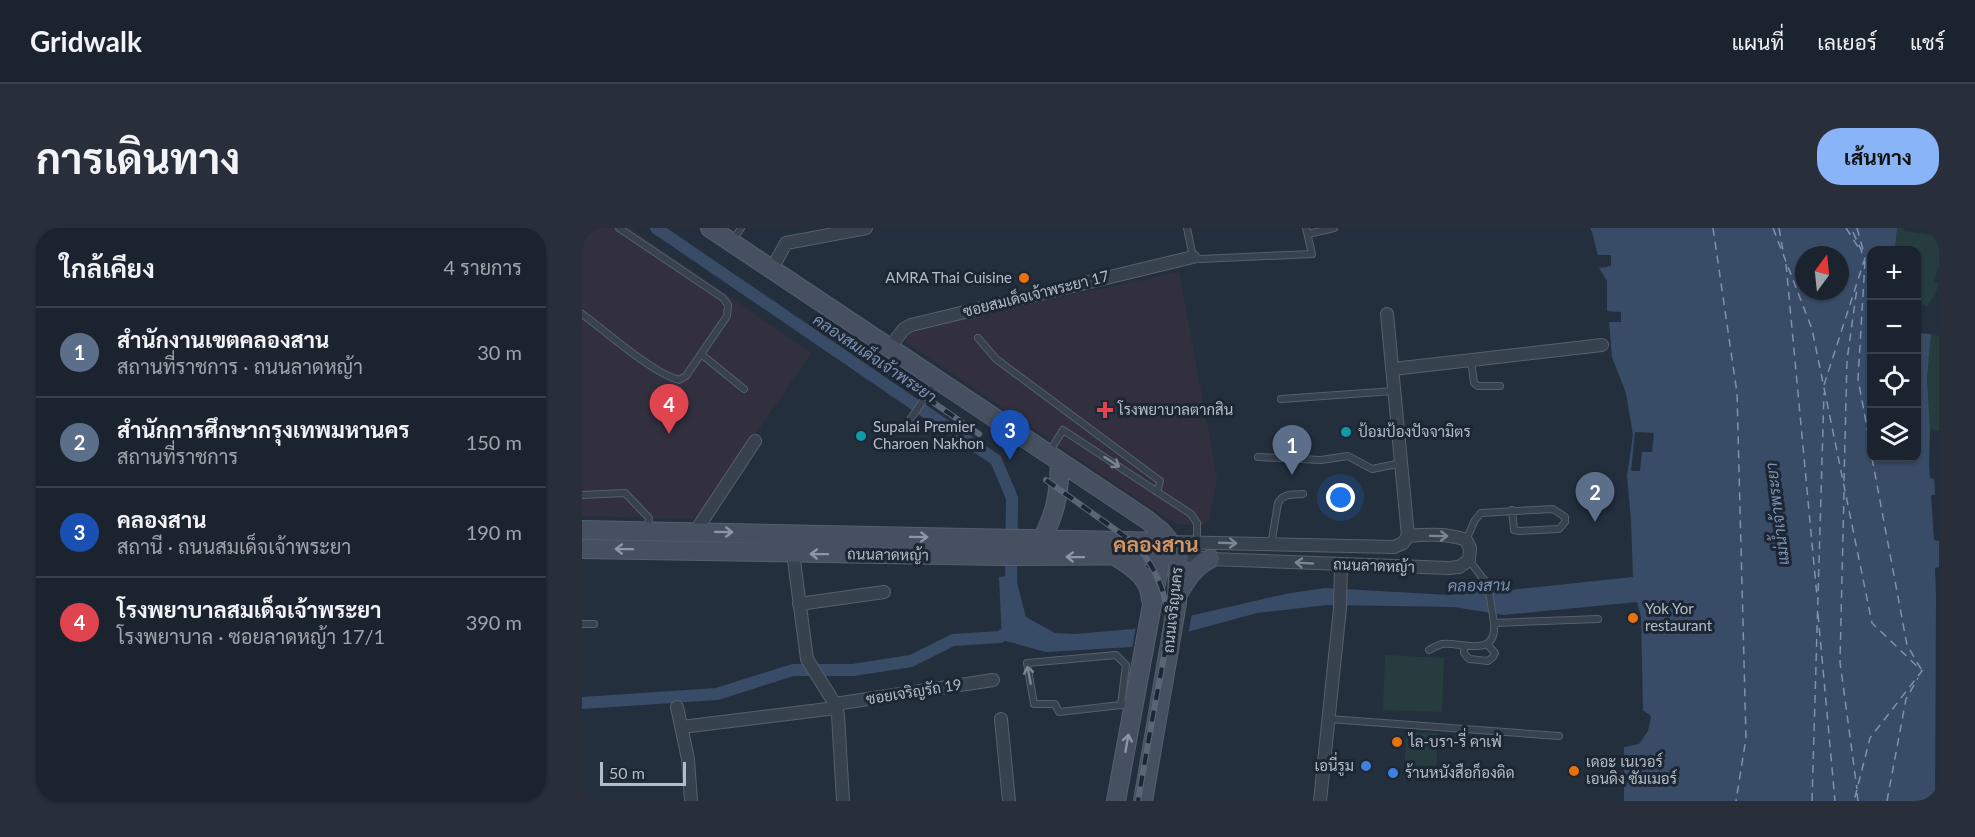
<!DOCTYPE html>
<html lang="th">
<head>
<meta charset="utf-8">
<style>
	:root { --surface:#1b232e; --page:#282f3a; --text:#f1f3f6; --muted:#a0a4aa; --line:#39404a; --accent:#8ab4f8 }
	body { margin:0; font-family:Lato,Sarabun,sans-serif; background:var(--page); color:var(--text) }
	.controls { position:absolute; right:18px; top:18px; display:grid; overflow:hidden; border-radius:12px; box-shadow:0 2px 4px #0004 }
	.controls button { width:54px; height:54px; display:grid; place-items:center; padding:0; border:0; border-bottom:2px solid var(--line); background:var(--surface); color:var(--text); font:30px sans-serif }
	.compass { position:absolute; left:1213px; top:18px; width:54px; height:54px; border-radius:50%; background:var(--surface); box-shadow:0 2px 4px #0004; rotate:15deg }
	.scale { position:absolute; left:18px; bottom:15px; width:86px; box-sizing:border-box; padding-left:6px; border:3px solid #b4bcc9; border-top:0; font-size:16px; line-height:21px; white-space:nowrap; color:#b4bcc9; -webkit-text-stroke:4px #1d2633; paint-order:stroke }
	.you { position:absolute; left:759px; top:270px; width:21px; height:21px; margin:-15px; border:4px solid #fff; border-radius:50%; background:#1a73e8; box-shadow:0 0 0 9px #1a73e833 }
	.badge { display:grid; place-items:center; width:39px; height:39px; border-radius:50%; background:var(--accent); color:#fff; font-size:20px; font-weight:700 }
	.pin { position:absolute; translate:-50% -50px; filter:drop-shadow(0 2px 3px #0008) }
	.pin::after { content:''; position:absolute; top:32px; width:21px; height:18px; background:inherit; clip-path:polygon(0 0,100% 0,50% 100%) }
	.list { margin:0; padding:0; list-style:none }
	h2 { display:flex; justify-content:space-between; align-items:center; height:78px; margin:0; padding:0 24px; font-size:26px }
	h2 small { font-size:20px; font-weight:400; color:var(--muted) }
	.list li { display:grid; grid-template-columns:39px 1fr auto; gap:18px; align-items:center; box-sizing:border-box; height:90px; padding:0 24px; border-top:2px solid var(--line) }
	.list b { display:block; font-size:22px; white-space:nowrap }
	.list p { margin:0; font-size:20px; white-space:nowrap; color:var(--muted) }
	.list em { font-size:20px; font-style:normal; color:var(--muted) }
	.icon { flex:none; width:33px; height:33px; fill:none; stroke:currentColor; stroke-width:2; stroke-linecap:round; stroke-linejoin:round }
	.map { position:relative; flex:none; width:1357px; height:573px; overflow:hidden; border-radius:24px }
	header { display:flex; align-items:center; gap:36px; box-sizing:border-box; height:84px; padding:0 30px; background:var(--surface); border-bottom:2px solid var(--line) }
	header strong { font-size:28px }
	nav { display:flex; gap:33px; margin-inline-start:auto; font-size:21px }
	.intro { display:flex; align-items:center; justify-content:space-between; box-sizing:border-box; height:144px; padding:0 36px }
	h1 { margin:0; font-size:42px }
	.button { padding:15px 27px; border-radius:24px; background:var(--accent); color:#111; font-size:21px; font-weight:700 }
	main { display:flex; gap:36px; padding:0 36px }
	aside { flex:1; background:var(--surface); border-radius:24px; box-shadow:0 2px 4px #0004 }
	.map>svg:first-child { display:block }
	.medical { fill:#32303f }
	.green { fill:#263c3f }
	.water { fill:#394c67; fill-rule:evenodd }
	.pier { fill:#242f3e }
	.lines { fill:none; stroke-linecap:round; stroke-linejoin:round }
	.canal { stroke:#394c67; stroke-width:12 }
	.ferry { stroke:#7c92b1; stroke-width:1.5; stroke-dasharray:8 6; stroke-linecap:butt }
	.service-casing { stroke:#565f6c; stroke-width:8 }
	.minor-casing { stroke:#565f6c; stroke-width:14 }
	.secondary-casing { stroke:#565f6c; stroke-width:20 }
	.service { stroke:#38414e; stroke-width:6 }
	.minor { stroke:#38414e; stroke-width:12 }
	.secondary { stroke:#465061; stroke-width:18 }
	.rail-casing { stroke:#5a6575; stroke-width:6 }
	.rail { stroke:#1d2633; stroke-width:4; stroke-dasharray:11; stroke-linecap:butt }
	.oneway { stroke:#7c8592 }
	.oneway2 { stroke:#8e96a5 }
	.food-dot { fill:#e8710a; stroke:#1d2633; stroke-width:2 }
	.health-dot { fill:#e0444e; stroke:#1d2633; stroke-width:2 }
	.culture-dot { fill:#0f9aa8; stroke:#1d2633; stroke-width:2 }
	.shop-dot { fill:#3f7fe0; stroke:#1d2633; stroke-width:2 }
	.labels { text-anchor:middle; stroke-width:6; stroke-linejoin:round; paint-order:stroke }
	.poi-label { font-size:15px; fill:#b4bcc9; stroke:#1d2633; text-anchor:start }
	.street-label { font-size:15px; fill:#b4bcc9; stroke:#1d2633 }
	.water-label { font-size:16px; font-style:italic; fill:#7c92b1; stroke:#1d2633 }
	.district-label { font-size:21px; font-weight:bold; fill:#d59563; stroke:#1d2633 }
</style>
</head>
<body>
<header>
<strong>Gridwalk</strong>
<nav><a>แผนที่</a><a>เลเยอร์</a><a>แชร์</a></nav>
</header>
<div class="intro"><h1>การเดินทาง</h1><a class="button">เส้นทาง</a></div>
<main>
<aside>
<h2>ใกล้เคียง<small>4 รายการ</small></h2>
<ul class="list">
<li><span class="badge" style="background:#5c6f8a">1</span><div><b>สำนักงานเขตคลองสาน</b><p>สถานที่ราชการ · ถนนลาดหญ้า</p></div><em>30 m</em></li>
<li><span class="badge" style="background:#5c6f8a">2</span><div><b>สำนักการศึกษากรุงเทพมหานคร</b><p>สถานที่ราชการ</p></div><em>150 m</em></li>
<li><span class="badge" style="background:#1a4fb4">3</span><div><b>คลองสาน</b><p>สถานี · ถนนสมเด็จเจ้าพระยา</p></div><em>190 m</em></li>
<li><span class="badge" style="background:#e0444e">4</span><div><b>โรงพยาบาลสมเด็จเจ้าพระยา</b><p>โรงพยาบาล · ซอยลาดหญ้า 17/1</p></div><em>390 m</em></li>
</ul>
</aside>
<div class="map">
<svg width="1357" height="573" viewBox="0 0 1357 573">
	<rect width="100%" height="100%" fill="#242f3e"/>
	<path class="medical" d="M0 0H48L229 125 115 291 0 288Z
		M597 44 635 250 627 292 620 298 595 296 587 292 323 114 327 105 353 96Z"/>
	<path class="green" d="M1315 0H1322V3L1357 8V38L1352 54 1357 55 1353 67 1345 78 1335 75 1334 22H1313Z
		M1349 106 1357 108V203L1348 201 1345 151Z
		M803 427 862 430 860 484 801 482Z
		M824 504 856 505 854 553 822 552Z"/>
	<path class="water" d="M1008 0H1315L1313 22H1290V230H1334L1335 105 1349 106 1345 151 1348 201 1347 236 1348 250 1352 251 1353 267H1349L1352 312 1357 313V339L1353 340 1354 369 1353 573H1042V519L1057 516 1066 503 1069 488 1061 482 1059 389 1055 374 922 387 872 379 745 377 675 385 550 419 464 424 420 412 417 349 433 347 444 389 473 405 493 406 551 401 703 366 743 360 868 367 897 361 927 362 1051 349 1049 292 1045 248 1051 207 1044 165 1030 129 1027 94H1039V84L1025 83V53L1017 40 1029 38V27H1016L1010 4ZM1222 27H1258V63H1222Z"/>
	<path class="pier" d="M1053 204 1072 205 1070 224H1060L1058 243H1049Z
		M610 385 606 407 550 422 554 398Z"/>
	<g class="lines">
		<path class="canal" d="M74 0 414 232 430 270 429 362
			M0 475 135 466 211 442H271L329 433 371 412 418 409 433 399"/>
		<path class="ferry" d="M1131 0 1155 165 1164 510 1154 573
			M1191 0 1230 101 1290 395 1340 443 1288 510 1272 573
			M1197 0 1201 23
			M1264 0 1280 25
			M1275 0 1282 25
			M1283 33 1276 151 1290 226
			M1204 36 1235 369
			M1242 157 1283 30 1269 0
			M1290 230 1325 417 1339 441
			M1262 253 1265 132 1275 60
			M1262 264 1258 434 1275 561
			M1236 386 1253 573
			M1275 565 1276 573
			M1230 573 1242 165
			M1305 573 1324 471 1336 450"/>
		<defs>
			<path id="service" d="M605 0 611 29 618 31 730 26 724 0
				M726 6 752 0
				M151 12 159 0
				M0 86C25 104 70 145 97 152L104 148 145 88 146 77 141 70 37 0
				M396 110 414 131 578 253 575 264
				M119 126 162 161
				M889 132 892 155 896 158H918
				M699 171 812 163
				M329 190 355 153
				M468 223 481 202 609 286 615 295V314
				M676 229 739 232 766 228 790 241 820 235
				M0 267 43 265 67 290 66 302
				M884 312 893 292 899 285 971 281 983 289V294L977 301 937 303 932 302 930 282
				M689 317 696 275C701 265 711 267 721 266
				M887 332 906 357 912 395 1016 391
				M0 396H12
				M882 419V425L887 431 906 433 911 429 913 425 905 416
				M847 422C851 420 856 417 860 416 881 414 915 431 912 395
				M539 477 544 437 534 427 445 435 452 476H473L477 484 539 477 549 476
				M747 491 977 508"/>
			<path id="minor" d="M190 41 204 15 284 0
				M805 86 826 308
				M307 120 322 101 329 97 611 29
				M811 141 1020 117
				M113 304 173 213
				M588 314 812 319 821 315 826 308C845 306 867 305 884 312L888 320 887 332 877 339 867 340 628 331 597 327
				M211 325 225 431 253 476 256 487 261 573
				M217 376 302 364
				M253 476 411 452
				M95 479 106 531 109 573
				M419 491 427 573
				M100 499 254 480
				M738 573 758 380 759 337"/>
			<path id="secondary" d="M128 0 564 291 579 303 588 314 597 327 596 336 595 375 561 573
				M0 302 588 314
				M457 318C473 286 477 271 478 234
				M0 321 421 328 597 327
				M535 329C552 340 568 350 569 372
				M596 366C604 352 613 338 628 331
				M534 573 579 328 585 318"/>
		</defs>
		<use href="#service" class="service-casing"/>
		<use href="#minor" class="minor-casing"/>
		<use href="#secondary" class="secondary-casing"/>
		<use href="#service" class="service"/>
		<use href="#minor" class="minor"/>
		<use href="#secondary" class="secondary"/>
		<defs>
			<path id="rail" d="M236 95 397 206
				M464 252 552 315C572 336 583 361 586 390 587 409 581 431 578 450 570 491 563 532 556 573"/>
		</defs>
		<use href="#rail" class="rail-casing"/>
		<use href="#rail" class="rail"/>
	</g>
	<defs><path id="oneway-shaft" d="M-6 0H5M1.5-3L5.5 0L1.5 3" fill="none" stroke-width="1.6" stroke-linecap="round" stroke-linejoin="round" transform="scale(1.5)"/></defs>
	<g class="oneway">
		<use href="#oneway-shaft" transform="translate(530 234) rotate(33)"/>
		<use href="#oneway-shaft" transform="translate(857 308) rotate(1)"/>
		<use href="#oneway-shaft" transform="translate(646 315) rotate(2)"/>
		<use href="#oneway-shaft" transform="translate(722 335) rotate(-177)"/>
		<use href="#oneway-shaft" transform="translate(447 447) rotate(-101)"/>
	</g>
	<g class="oneway2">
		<use href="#oneway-shaft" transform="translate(142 304) rotate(1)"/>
		<use href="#oneway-shaft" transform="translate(337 309) rotate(1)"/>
		<use href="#oneway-shaft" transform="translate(42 321) rotate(-179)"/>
		<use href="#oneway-shaft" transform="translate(237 326) rotate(-179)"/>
		<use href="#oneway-shaft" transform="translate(493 329) rotate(-179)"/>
		<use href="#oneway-shaft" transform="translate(545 515) rotate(-80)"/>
	</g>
	<g class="food-dot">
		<circle cx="442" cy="50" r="6"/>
		<circle cx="1051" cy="390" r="6"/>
		<circle cx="815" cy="514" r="6"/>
		<circle cx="992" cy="543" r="6"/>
	</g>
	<path class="health-dot" d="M520 173h6v6h6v6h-6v6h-6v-6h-6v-6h6z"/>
	<g class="culture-dot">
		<circle cx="764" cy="204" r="6"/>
		<circle cx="279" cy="208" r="6"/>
	</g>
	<g class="shop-dot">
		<circle cx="784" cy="538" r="6"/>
		<circle cx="811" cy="545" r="6"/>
	</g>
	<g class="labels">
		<g class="poi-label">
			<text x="430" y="55" text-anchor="end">AMRA Thai Cuisine</text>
			<text x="536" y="187">โรงพยาบาลตากสิน</text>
			<text x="291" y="204">Supalai Premier<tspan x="291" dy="17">Charoen Nakhon</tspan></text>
			<text x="776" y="209">ป้อมป้องปัจจามิตร</text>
			<text x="1063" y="386">Yok Yor<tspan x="1063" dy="17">restaurant</tspan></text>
			<text x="827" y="519">ไล-บรา-รี่ คาเฟ่</text>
			<text x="1004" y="539">เดอะ เนเวอร์<tspan x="1004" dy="17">เอนดิง ซัมเมอร์</tspan></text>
			<text x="772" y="543" text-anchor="end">เอนี่รูม</text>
			<text x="823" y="550">ร้านหนังสือก็องดิด</text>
		</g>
		<g class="street-label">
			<text transform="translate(454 66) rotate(-14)" y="5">ซอยสมเด็จเจ้าพระยา 17</text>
			<text transform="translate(306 327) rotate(1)" y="5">ถนนลาดหญ้า</text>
			<text transform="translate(792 338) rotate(2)" y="5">ถนนลาดหญ้า</text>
			<text transform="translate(591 382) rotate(-84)" y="5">ถนนเจริญนคร</text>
			<text transform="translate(332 464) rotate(-9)" y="5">ซอยเจริญรัถ 19</text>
		</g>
		<g class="water-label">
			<text transform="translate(293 130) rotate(34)" y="6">คลองสมเด็จเจ้าพระยา</text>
			<text transform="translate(1195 286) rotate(-97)" y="6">แม่น้ำเจ้าพระยา</text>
			<text transform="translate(897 357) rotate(-1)" y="6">คลองสาน</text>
		</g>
		<g class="district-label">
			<text x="574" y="324">คลองสาน</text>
		</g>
	</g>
</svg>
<div class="controls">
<button>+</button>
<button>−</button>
<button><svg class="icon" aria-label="locate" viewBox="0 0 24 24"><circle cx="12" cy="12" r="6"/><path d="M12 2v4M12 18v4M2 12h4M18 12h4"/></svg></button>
<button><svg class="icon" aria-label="layers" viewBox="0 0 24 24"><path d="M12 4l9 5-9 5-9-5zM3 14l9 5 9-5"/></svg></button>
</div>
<svg class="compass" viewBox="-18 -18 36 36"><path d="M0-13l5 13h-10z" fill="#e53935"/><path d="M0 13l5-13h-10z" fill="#a0a4aa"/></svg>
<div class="scale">50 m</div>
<div class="you"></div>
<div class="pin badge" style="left:710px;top:247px;background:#5c6f8a">1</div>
<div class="pin badge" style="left:1013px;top:294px;background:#5c6f8a">2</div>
<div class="pin badge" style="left:428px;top:232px;background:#1a4fb4">3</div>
<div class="pin badge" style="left:87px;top:206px;background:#e0444e">4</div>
</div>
</main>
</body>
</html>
